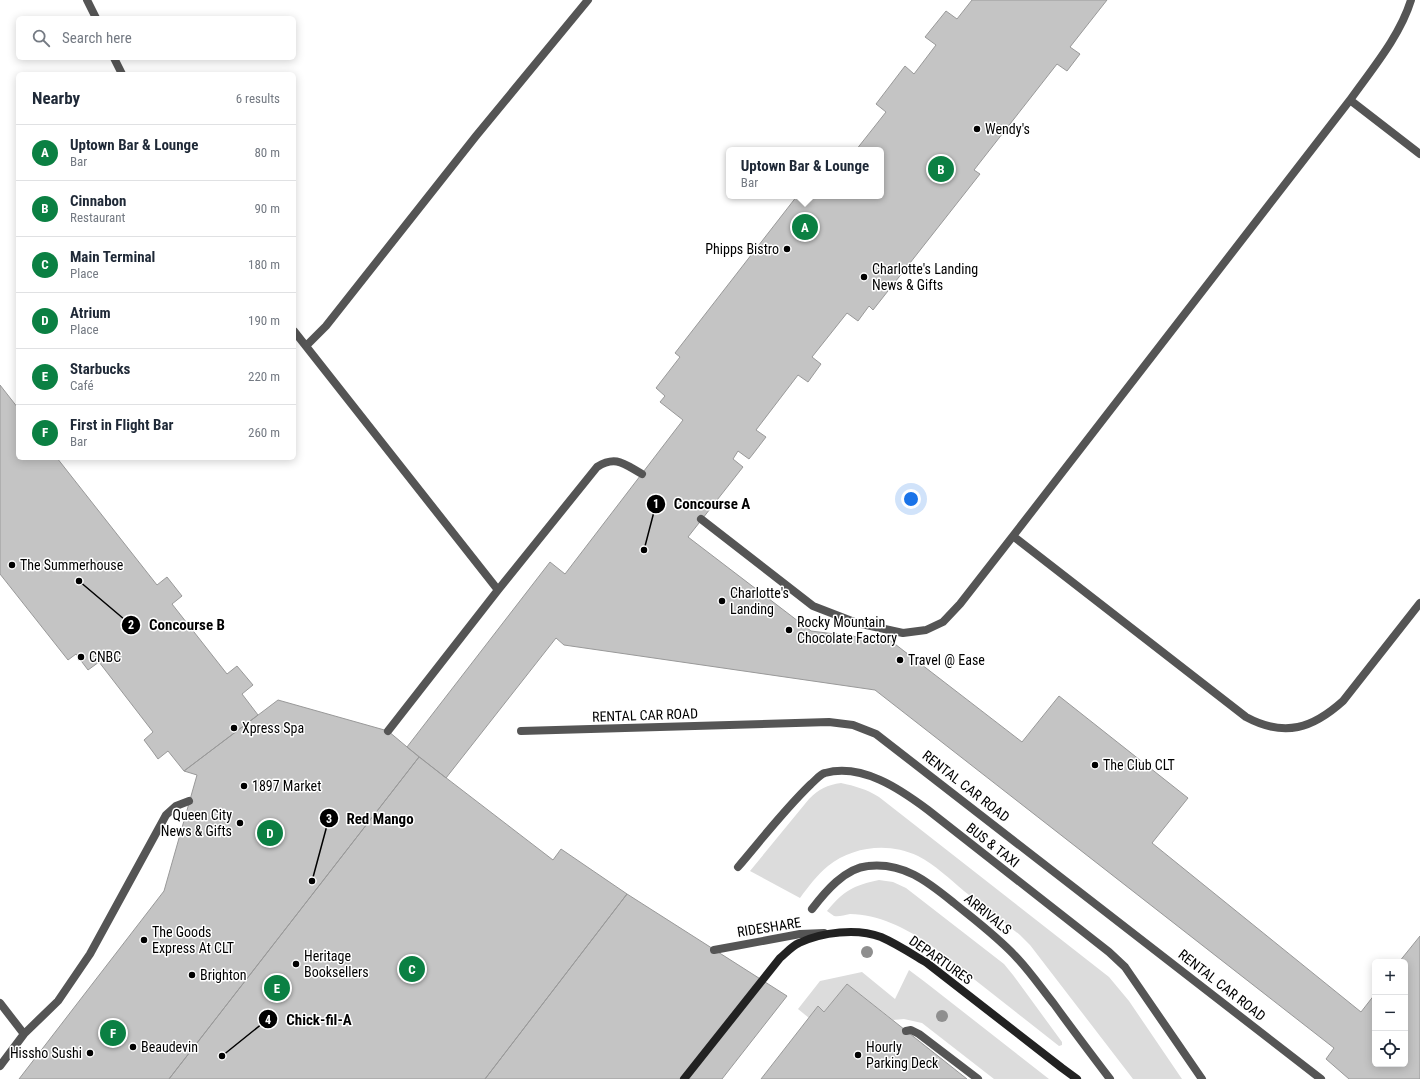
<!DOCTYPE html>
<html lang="en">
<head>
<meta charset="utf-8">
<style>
	:root { --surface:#fff; --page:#f6f6f7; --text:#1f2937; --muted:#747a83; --line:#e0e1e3; --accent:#0b8043 }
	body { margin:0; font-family:"Roboto Condensed",sans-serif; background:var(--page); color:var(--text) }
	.controls { position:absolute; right:12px; bottom:12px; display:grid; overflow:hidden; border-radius:6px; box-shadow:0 2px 10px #0003 }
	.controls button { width:36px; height:36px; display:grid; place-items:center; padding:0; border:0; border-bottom:1px solid var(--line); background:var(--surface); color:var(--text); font:20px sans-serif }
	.you { position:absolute; left:911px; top:499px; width:14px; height:14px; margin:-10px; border:3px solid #fff; border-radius:50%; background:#1a73e8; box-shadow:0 0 0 6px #1a73e833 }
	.badge { display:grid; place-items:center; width:26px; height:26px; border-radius:50%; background:var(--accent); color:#fff; font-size:13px; font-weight:700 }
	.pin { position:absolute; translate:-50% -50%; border:2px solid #fff; box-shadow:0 1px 4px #0006 }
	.popup { position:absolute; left:726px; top:147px; width:158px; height:52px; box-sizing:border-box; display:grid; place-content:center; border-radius:6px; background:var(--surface); filter:drop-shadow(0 1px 3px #0005); font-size:13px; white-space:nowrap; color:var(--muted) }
	.popup b { font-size:15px; color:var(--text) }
	.popup::after { content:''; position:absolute; left:50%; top:100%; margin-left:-8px; border:8px solid transparent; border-top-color:var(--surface) }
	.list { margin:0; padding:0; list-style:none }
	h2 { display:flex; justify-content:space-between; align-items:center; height:52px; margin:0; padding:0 16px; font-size:17px }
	h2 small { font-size:13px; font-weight:400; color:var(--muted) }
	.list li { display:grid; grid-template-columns:26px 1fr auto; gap:12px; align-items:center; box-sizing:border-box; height:56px; padding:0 16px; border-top:1px solid var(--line) }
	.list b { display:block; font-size:15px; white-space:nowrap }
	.list p { margin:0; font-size:13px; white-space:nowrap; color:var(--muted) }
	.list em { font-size:13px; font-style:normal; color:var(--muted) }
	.icon { flex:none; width:22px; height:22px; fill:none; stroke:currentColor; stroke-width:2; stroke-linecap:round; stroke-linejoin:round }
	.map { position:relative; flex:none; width:1420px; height:1079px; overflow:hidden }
	.search { position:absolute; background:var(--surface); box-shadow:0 2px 10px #0003; left:16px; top:16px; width:280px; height:44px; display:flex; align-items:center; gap:10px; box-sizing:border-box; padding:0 14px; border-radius:6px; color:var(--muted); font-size:15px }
	.panel { position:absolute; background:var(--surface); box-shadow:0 2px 10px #0003; left:16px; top:72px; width:280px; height:388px; border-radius:6px }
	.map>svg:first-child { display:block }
	.green { fill:#dcdcdc }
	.building { fill:#c4c4c4; stroke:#999 }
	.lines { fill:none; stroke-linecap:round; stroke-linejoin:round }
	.lane { stroke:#555; stroke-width:8 }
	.secondary { stroke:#222; stroke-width:8 }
	.tree { fill:#8f8f8f }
	.poi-dot { fill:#000; stroke:#fff; stroke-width:1.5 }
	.labels { text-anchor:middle; stroke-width:3; stroke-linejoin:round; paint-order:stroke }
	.poi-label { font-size:14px; fill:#000; stroke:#fff; text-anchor:start }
	.street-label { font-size:14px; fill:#000; stroke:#fff }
	.leader { fill:none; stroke:#000; stroke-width:1.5 }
	.callout-dot { fill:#000; stroke:#fff; stroke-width:1.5 }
	.mark-label { font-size:12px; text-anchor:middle; font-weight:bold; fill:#fff }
	.callout-label { font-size:15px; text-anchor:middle; font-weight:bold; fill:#000; stroke:#fff; stroke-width:3; stroke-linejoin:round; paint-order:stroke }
</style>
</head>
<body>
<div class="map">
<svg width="1420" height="1079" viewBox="0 0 1420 1079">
	<rect width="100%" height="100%" fill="#fff"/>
	<path class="green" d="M841 783C855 786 866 789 879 797L1109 977 1129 1001 1182 1079H1133L1030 945 1020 935C1001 920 983 906 964 891 950 879 935 865 918 856 889 842 853 846 828 866 817 875 808 887 800 898L750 871 809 799C819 789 827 785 841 783Z
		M879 880 893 882 906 888 1004 964 1013 975 1062 1042V1045L1059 1046 928 943C905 928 878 914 850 914 844 915 839 917 834 916L827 911C843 891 854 885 879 880Z
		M909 970 925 982 1049 1079H994L922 1023 904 1019 893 1020 847 984 824 1012 818 1007 809 1018 798 1009 820 981 862 972 895 999Z"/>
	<path class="building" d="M972 0H1107L1070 47 1080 54 1067 71 1057 64 974 170 980 174 873 310 869 306 858 321 847 313 812 357 821 364 808 382 798 375 756 430 766 437 753 454 749 459 738 451 733 459 743 467 688 537 811 631 891 641 1022 742 1059 696 1188 798 1152 843 1361 1012 1375 994V1064H1405V962H1399L1420 936V1079H1349L1326 1059 1334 1048 875 690 564 645 556 638 446 778 407 747 550 562 565 574 683 420 660 402 665 396 656 388 680 357 675 353 797 196H881V150H856L886 112 876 104 905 66 914 74 936 45 925 37 946 11 957 19Z
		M0 385 18 408V458H57L157 585 167 577 182 596 172 604 227 674 237 666 253 685 242 694 258 715 184 771 168 751 158 759 153 752 144 740 153 732 99 662 88 670 76 654 68 660 0 574Z
		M278 700 388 731 419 757 169 1079H19L164 891 197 775 184 771Z
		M419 757 553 860 561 849 627 894 485 1079H169Z
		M627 894 787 996 722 1079H485Z
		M847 984 967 1079H761L818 1006 824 1012Z"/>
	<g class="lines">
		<path class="lane" d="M87 0 96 18
			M114 58 122 74
			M1350 100 1420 154
			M294 331 498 590
			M306 346 326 326 476 136 588 0
			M701 519 813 606 857 623 903 633 926 630 943 622 960 604 1013 536 1350 100C1372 69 1400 36 1411 0
			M1013 536 1246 717C1285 738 1313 728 1343 701L1420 603
			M388 731 498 590 597 467C616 455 624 464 642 474
			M521 731 829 722 853 725 876 734 1321 1079
			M738 867C762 839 784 810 811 784 815 781 820 774 825 773 862 763 900 789 928 810L1109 952 1125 967 1202 1079
			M812 909C825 892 845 868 868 866 904 862 928 882 954 903 976 921 999 938 1018 959 1031 973 1042 989 1054 1004 1072 1029 1091 1054 1110 1079
			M714 950 800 934 824 933
			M0 1003 24 1034
			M906 1031 911 1030 919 1034 978 1079
			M0 1066 24 1034 58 1001 90 954 166 815 176 806 189 801"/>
		<path class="secondary" d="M684 1079 780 958C786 953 792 946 799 943 822 932 857 928 881 937 897 944 912 954 927 963L1062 1068 1077 1079"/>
	</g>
	<g class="tree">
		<circle cx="867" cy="952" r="6"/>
		<circle cx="942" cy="1016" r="6"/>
	</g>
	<g class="poi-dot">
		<circle cx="977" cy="129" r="4"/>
		<circle cx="787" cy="249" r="4"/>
		<circle cx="864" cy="277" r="4"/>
		<circle cx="12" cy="565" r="4"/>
		<circle cx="722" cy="601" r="4"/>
		<circle cx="789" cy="630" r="4"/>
		<circle cx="81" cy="657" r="4"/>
		<circle cx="900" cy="660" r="4"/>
		<circle cx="234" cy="728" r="4"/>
		<circle cx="1095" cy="765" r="4"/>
		<circle cx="244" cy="786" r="4"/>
		<circle cx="240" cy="823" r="4"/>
		<circle cx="144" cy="940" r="4"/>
		<circle cx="296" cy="964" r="4"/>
		<circle cx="192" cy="975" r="4"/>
		<circle cx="133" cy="1047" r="4"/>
		<circle cx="90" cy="1053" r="4"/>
		<circle cx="858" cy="1055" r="4"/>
	</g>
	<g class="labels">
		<g class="poi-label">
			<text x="985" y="134">Wendy's</text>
			<text x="779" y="254" text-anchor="end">Phipps Bistro</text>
			<text x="872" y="274">Charlotte's Landing<tspan x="872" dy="16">News &amp; Gifts</tspan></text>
			<text x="20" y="570">The Summerhouse</text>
			<text x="730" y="598">Charlotte's<tspan x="730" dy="16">Landing</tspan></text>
			<text x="797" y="627">Rocky Mountain<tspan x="797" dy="16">Chocolate Factory</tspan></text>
			<text x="89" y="662">CNBC</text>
			<text x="908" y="665">Travel @ Ease</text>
			<text x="242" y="733">Xpress Spa</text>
			<text x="1103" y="770">The Club CLT</text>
			<text x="252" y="791">1897 Market</text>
			<text x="232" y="820" text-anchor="end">Queen City<tspan x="232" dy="16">News &amp; Gifts</tspan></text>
			<text x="152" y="937">The Goods<tspan x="152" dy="16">Express At CLT</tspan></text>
			<text x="304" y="961">Heritage<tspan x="304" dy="16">Booksellers</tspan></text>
			<text x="200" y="980">Brighton</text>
			<text x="141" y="1052">Beaudevin</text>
			<text x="866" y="1052">Hourly<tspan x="866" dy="16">Parking Deck</tspan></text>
			<text x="82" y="1058" text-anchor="end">Hissho Sushi</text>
		</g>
		<g class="street-label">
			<text transform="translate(645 715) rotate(-2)" y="5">RENTAL CAR ROAD</text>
			<text transform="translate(966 786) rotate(38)" y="5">RENTAL CAR ROAD</text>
			<text transform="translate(993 845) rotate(38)" y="5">BUS &amp; TAXI</text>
			<text transform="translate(988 914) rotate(39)" y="5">ARRIVALS</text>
			<text transform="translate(769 927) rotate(-9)" y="5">RIDESHARE</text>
			<text transform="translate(941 960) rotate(35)" y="5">DEPARTURES</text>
			<text transform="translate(1222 985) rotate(38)" y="5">RENTAL CAR ROAD</text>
		</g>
	</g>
	<path class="leader" d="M644 550L656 504M79 581L131 625M312 881L329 818M222 1056L268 1019"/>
	<g class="callout-dot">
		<circle cx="644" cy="550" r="4"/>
		<circle cx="79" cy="581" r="4"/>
		<circle cx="312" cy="881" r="4"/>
		<circle cx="222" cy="1056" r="4"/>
		<circle cx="656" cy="504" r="10"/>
		<circle cx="131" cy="625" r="10"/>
		<circle cx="329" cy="818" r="10"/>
		<circle cx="268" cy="1019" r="10"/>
	</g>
	<g class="mark-label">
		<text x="656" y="508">1</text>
		<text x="131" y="629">2</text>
		<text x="329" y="823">3</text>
		<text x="268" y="1024">4</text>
	</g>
	<g class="callout-label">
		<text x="712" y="509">Concourse A</text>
		<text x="187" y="630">Concourse B</text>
		<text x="380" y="824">Red Mango</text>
		<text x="319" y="1025">Chick-fil-A</text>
	</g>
</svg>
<div class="controls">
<button>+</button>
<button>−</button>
<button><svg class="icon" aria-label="locate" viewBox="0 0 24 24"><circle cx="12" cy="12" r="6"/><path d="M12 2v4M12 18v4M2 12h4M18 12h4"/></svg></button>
</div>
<div class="you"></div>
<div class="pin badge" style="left:805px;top:227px">A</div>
<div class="popup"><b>Uptown Bar &amp; Lounge</b>Bar</div>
<div class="pin badge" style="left:941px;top:169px">B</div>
<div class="pin badge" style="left:412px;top:969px">C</div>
<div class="pin badge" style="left:270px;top:833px">D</div>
<div class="pin badge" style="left:277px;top:988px">E</div>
<div class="pin badge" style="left:113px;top:1033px">F</div>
<div class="search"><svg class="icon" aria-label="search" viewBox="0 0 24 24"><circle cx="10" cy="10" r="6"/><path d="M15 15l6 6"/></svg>Search here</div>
<section class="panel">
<h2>Nearby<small>6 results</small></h2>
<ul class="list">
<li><span class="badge">A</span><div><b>Uptown Bar &amp; Lounge</b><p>Bar</p></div><em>80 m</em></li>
<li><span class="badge">B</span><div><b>Cinnabon</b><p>Restaurant</p></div><em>90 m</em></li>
<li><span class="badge">C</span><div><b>Main Terminal</b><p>Place</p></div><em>180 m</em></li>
<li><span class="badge">D</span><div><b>Atrium</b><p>Place</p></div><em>190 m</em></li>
<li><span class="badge">E</span><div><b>Starbucks</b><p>Café</p></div><em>220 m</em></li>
<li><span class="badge">F</span><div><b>First in Flight Bar</b><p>Bar</p></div><em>260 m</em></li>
</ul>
</section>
</div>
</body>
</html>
